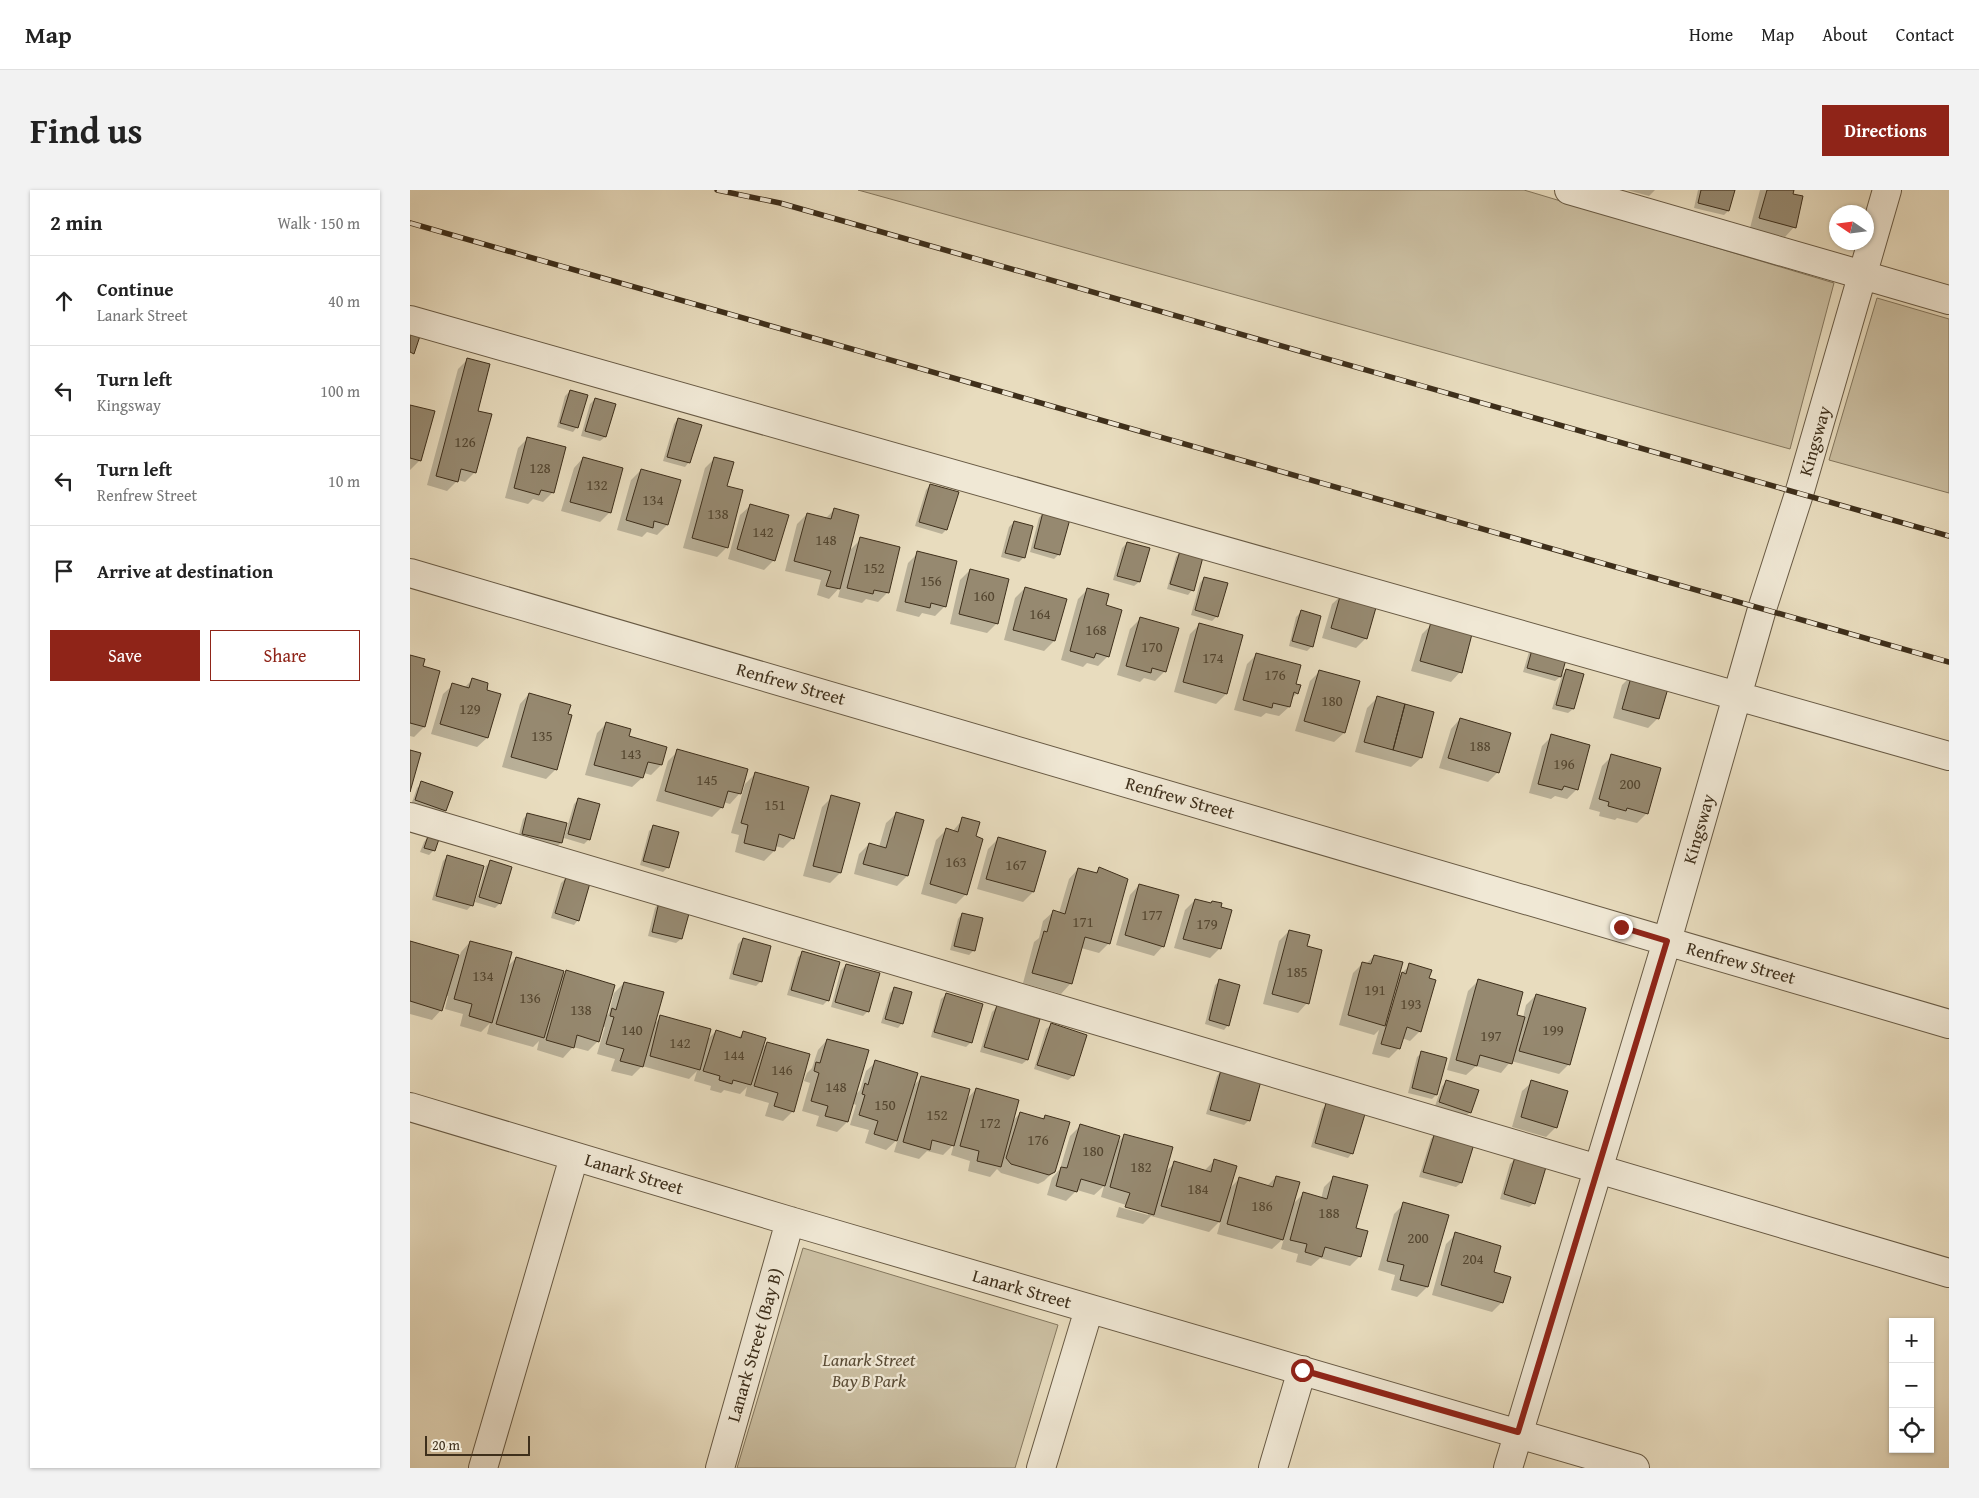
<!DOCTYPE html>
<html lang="en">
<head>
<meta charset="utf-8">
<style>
	:root { --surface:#fff; --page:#f2f2f2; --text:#222; --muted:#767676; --line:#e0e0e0; --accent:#8f2418 }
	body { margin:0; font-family:"Gentium Book Plus",serif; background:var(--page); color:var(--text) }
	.controls { position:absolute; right:15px; bottom:15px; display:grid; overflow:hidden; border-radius:0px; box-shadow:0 1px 4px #0004 }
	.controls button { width:45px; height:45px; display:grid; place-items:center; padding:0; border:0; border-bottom:1px solid var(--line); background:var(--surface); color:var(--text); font:25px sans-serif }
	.compass { position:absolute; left:1419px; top:15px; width:45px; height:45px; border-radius:50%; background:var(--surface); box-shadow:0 1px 4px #0004; rotate:283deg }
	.scale { position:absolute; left:15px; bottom:12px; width:105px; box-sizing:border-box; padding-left:5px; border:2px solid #3e2f1b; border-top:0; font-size:14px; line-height:18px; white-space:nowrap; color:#3e2f1b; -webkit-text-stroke:4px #f0e8d5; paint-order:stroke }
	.stop { position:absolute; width:15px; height:15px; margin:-11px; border:4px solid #8f2418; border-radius:50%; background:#fff }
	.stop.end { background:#8f2418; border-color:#fff; box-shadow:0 1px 5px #0008 }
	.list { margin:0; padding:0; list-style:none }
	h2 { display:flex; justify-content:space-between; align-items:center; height:65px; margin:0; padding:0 20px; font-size:21px }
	h2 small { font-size:16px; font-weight:400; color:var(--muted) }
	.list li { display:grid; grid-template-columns:32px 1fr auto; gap:15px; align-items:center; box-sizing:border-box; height:90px; padding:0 20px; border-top:1px solid var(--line) }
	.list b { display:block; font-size:19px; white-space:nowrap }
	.list p { margin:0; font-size:16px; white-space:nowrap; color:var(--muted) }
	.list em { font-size:16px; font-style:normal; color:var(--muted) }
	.actions { display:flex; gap:10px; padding:15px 20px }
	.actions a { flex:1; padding:11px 0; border:1px solid var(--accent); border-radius:0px; text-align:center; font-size:18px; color:var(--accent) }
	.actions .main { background:var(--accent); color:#fff }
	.icon { flex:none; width:28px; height:28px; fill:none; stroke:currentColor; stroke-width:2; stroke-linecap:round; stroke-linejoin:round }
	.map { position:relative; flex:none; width:1539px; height:1278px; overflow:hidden; border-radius:0px }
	header { display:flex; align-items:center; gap:30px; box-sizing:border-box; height:70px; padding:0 25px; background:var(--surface); border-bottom:1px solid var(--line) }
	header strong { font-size:24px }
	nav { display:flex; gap:28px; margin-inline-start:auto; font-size:18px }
	.intro { display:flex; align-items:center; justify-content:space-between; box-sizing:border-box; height:120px; padding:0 30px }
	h1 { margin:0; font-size:35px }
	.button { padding:12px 22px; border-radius:0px; background:var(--accent); color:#fff; font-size:18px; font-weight:700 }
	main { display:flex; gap:30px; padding:0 30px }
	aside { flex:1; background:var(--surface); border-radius:0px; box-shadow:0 1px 4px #0004 }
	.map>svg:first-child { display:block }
	.green { fill:#cbbfa2; stroke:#84775e }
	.shadow { fill:#0003 }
	.building { fill:#968970; stroke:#3e2f1b }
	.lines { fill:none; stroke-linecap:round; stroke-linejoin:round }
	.minor-casing { stroke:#685a44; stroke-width:30 }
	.minor { stroke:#f0e8d5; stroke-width:28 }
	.rail-casing { stroke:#3e2f1b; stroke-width:5.5 }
	.rail { stroke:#f0e8d5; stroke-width:4; stroke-dasharray:11; stroke-linecap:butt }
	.route { stroke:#8f2418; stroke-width:6 }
	.labels { text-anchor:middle; stroke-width:4.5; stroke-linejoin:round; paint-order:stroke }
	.number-label { font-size:15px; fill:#544630 }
	.street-label { font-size:18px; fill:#3e2f1b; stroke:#f0e8d5 }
	.park-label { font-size:18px; font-style:italic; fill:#5a4c36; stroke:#f0e8d5 }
</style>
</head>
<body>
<header>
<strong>Map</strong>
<nav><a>Home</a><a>Map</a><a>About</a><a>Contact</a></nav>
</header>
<div class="intro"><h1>Find us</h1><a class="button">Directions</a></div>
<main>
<aside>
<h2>2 min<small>Walk · 150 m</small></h2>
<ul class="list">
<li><svg class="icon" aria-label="ahead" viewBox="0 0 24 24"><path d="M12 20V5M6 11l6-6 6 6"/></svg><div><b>Continue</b><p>Lanark Street</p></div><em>40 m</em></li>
<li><svg class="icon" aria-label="left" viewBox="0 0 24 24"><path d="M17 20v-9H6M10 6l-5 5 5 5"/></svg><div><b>Turn left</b><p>Kingsway</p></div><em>100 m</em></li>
<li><svg class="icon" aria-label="left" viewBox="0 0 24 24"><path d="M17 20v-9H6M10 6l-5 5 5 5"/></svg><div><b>Turn left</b><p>Renfrew Street</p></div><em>10 m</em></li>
<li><svg class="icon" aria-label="arrive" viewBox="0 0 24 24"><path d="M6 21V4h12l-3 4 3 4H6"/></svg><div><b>Arrive at destination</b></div></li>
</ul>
<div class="actions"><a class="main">Save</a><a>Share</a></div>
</aside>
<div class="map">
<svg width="1539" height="1278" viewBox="0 0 1539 1278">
	<rect width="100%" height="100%" fill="#e8dcbe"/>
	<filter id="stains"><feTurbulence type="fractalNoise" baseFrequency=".004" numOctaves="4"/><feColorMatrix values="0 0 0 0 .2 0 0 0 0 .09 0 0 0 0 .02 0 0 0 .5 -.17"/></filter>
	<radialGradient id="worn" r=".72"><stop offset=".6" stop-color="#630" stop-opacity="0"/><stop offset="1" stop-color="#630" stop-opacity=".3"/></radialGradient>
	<path class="green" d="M448 0H1114L1424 93 1380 259Z
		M1467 108 1539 129V303L1419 270Z
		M393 1058 648 1135 605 1278H327Z"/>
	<path class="shadow" d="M1217 0H1245L1239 6Z
		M1288 0H1324L1318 21 1314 25 1284 18Z
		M1350 0H1383L1382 5 1384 37 1375 47 1340 38Z
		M58 169 65 282 55 292 48 290 37 301 17 295 48 179Z
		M160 201 167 237 163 242 147 237 155 206Z
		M185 209 204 215 195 247 190 251 171 246 180 214Z
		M0 216 10 270 0 280Z
		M268 229 279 272 275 277 253 271 264 234Z
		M118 248 143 302 133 312 123 309 118 314 95 308 108 258Z
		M173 268 200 322 190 332 151 321 164 278Z
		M305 268 315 297 317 357 307 367 273 358 295 278Z
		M231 280 269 291 257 335 247 345 237 342 232 347 207 340 221 290Z
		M520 295 536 340 532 344 505 336 516 300Z
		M340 316 364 370 354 380 318 369 330 325Z
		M424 320 439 361 451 349 478 402 468 412 456 409 452 413 428 407 431 396 419 409 407 405 411 390 375 381 387 334 397 324 415 329Z
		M633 323 649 364 644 369 620 362 629 328Z
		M604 332 614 367 609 372 591 367 599 337Z
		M717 353 729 392 724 396 703 390 712 358Z
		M770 362 782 400 778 405 757 399 766 367Z
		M508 363 535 416 525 426 512 423 509 427 486 421 498 373Z
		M560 380 587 433 577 443 540 434 550 390Z
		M794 388 807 426 802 431 781 425 790 393Z
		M615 398 656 410 644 451 634 461 594 450 605 408Z
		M677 400 695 416 698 466 688 476 677 473 673 477 651 470 668 409Z
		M932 405 956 448 946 458 912 448 922 414Z
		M891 422 902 456 897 461 879 456 886 427Z
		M730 429 755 481 745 491 734 488 730 492 707 485 720 439Z
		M790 434 816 504 806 514 764 502 780 444Z
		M1022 434 1050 482 1041 492 1001 481 1012 444Z
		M1124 457 1155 467 1150 487 1145 491 1113 482 1119 462Z
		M847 464 885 495 887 503 880 510 879 517 869 526 856 523 851 527 824 520 837 474Z
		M0 466 12 477 29 482 14 537 4 547 0 546Z
		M1157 480 1172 485 1163 519 1158 523 1142 519 1152 485Z
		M910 481 934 543 924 552 885 541 900 491Z
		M1222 485 1248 528 1238 538 1203 528 1212 495Z
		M62 490 77 548 67 557 21 544 33 504 43 495 54 498Z
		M119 504 146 579 136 589 92 577 110 514Z
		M967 508 1011 568 1001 577 945 562 957 518Z
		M1050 529 1088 582 1078 592 1029 578 1041 539Z
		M197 533 218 547 255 557 251 575 241 585 234 583 232 588 222 597 175 585 187 543Z
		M1142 546 1167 599 1157 609 1145 606 1141 609 1119 603 1132 556Z
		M268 561 336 580 329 604 320 614 313 612 312 617 302 627 246 611 258 571Z
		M1202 566 1236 624 1227 633 1207 628 1205 630 1189 626 1190 622 1179 619 1192 576Z
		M345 584 383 648 373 658 365 656 364 661 354 671 325 662 329 645 321 643 335 594Z
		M12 593 35 620 30 625 1 615 7 598Z
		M422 607 430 683 420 693 393 686 412 617Z
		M169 609 179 649 174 654 154 648 164 614Z
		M486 624 512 631 497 686 487 696 444 684 449 664 459 654 469 657 476 633Z
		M117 625 151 653 146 657 108 648 113 629Z
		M553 629 564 647 556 704 546 714 511 704 526 650 536 640 542 642Z
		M244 636 258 677 253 682 230 675 239 641Z
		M18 647 24 660 19 665 10 662 14 652Z
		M588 649 623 702 613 712 567 699 578 659Z
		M37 667 62 715 57 720 22 710 33 671Z
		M81 672 90 713 85 718 65 712 76 676Z
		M668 679 684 684 689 679 699 753 689 763 671 758 660 794 651 804 613 793 624 752 629 748 633 731 643 722 649 723 659 689Z
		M156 688 168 730 164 735 141 728 151 693Z
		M729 695 753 756 744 766 706 755 720 705Z
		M785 710 800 714 802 712 810 758 800 768 764 758 775 720Z
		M249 713 271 749 266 753 238 746 245 718Z
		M552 724 564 760 559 765 540 760 548 729Z
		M879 741 895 757 897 813 888 823 853 814 869 751Z
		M333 749 351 791 346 796 319 789 328 754Z
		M60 752 96 778 106 768 150 788 156 782 195 827 199 823 204 803 214 793 244 834 251 827 296 851 306 841 328 848 333 843 351 859 357 853 383 921 373 931 355 926 359 913 335 906 337 897 330 904 314 900 311 903 300 900 301 896 284 891 287 881 279 889 232 876 222 886 201 881 205 869 187 864 195 837 192 836 188 851 178 861 163 857 153 868 127 860 129 851 123 857 77 844 80 833 71 842 50 836 53 824 35 819 38 806H36L31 820 22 830 0 824V753L49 767 51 762Z
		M393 763 418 810 413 815 377 805 388 767Z
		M964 766 988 787 1000 775 1010 841 1000 851 992 848 989 858 979 868 962 864 969 840 964 845 929 835 943 783 953 773 956 774Z
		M436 775 458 821 453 826 421 817 431 780Z
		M810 791 818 835 814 840 795 834 805 795Z
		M1068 791 1106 826 1113 828 1116 815 1126 805 1159 874 1149 884 1101 871 1091 883 1066 876 1056 885 1037 880 1058 801Z
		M484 799 492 833 488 838 471 833 480 803Z
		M536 805 561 852 556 857 521 847 531 809Z
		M587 817 629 829 617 870 612 874 570 862 582 822Z
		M641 835 663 886 658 890 624 879 636 839Z
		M417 850 444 906 450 900 456 881 466 872 503 896 512 887 556 910 566 899 602 932 610 923 632 929 635 926 644 981 634 991 628 994 591 983 587 979 580 987 558 981 560 971 541 965 544 954 533 965 517 961 509 969 484 962 488 949 476 960 455 953 459 940 440 935 446 915 442 913 437 932 427 942 406 936 409 926 392 921 400 893 394 891 397 883 402 878 408 860Z
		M1012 863 1026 905 1022 909 998 903 1007 867Z
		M811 881 839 930 834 935 796 924 807 886Z
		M1037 891 1060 922 1055 927 1025 916 1032 896Z
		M1122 892 1146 937 1136 947 1102 937 1112 901Z
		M917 915 942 963 938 968 901 957 912 919Z
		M670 936 706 954 715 945 754 983 765 973 795 980 804 971 818 1000 830 988 857 996 866 987 882 1015 893 1004 911 1009 914 997 924 987 945 1038 950 1066 940 1076 910 1068 901 1076 886 1072 888 1064 871 1059 874 1048 862 1059 807 1044 811 1030 799 1042 741 1026 733 1034 706 1027 709 1017 738 1025V1022L691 1007 694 996 684 1005 667 1000 656 1011 637 1005 642 988 650 979 660 946Z
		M1025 944 1051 993 1046 997 1009 987 1021 949Z
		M1105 969 1124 1013 1119 1017 1090 1009 1100 974Z
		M994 1014 1017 1097 1007 1107 981 1100 985 1085 968 1080 984 1024Z
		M1046 1044 1082 1083 1092 1112 1082 1122 1022 1105 1036 1054Z"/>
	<path class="building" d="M1291 0H1325L1319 21 1288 13Z
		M1357 0H1384L1383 4 1393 6 1386 38 1349 28Z
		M0 136 12 140 4 164 0 162Z
		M57 168 80 174 68 221 82 224 66 283 51 279 48 292 26 286Z
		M160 200 178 205 168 238 150 233Z
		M185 208 206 214 196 247 175 241Z
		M0 215 25 221 11 271 0 268Z
		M268 228 292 235 280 273 257 267Z
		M117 247 156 257 144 303 131 300 129 305 104 298Z
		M173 267 213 278 201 323 160 312Z
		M304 267 324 272 317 296 333 300 318 358 282 348Z
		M231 279 271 290 258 335 244 331 243 338 216 330Z
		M520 294 549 302 537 340 509 332Z
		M340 314 379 325 365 371 327 359Z
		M424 318 449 325 430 399 416 396 421 381 384 371 397 323 421 329Z
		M633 322 660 329 650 365 624 358Z
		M604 331 623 336 615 368 595 363Z
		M450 347 490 357 479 403 464 400 463 404 437 398Z
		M717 352 740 358 730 392 707 386Z
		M507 361 547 371 536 417 521 413 520 418 495 412Z
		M770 361 793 367 784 401 760 394Z
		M560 379 599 389 588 434 549 424Z
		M794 387 818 393 808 427 785 420Z
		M615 397 657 409 645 451 603 440Z
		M677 398 699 404 696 415 712 420 699 467 686 463 684 468 660 461Z
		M931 403 967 414 957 449 921 438Z
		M891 420 911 426 903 457 882 451Z
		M730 427 769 438 756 482 742 478 741 483 716 476Z
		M1021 432 1062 444 1052 483 1010 471Z
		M789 433 833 445 817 504 773 492Z
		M1123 456 1157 466 1151 487 1117 478Z
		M846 463 891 475 886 494 891 495 888 504 884 502 880 517 863 513 862 518 833 510Z
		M0 465 15 469 13 476 30 481 15 537 0 533Z
		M1156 479 1174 484 1164 519 1146 515Z
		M909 480 950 491 935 543 894 531Z
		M1222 484 1259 495 1249 529 1212 519Z
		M62 488 78 493 77 500 91 504 78 548 30 534 42 493 59 498Z
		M119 503 161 515 158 524 162 525 147 580 101 567Z
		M967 506 995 514 983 560 954 552Z
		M995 514 1024 522 1012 568 983 560Z
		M1050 528 1101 543 1089 583 1038 568Z
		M196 532 221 539 219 546 257 557 252 575 238 572 233 588 184 575Z
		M1141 544 1180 555 1168 600 1154 596 1152 600 1128 594Z
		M267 559 338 579 331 604 318 601 313 618 255 601Z
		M0 560 11 563 0 602Z
		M1201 564 1251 578 1238 624 1217 618 1216 621 1198 616 1199 612 1189 609Z
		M345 582 399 597 384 649 369 644 365 661 334 653 338 635 331 633Z
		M11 591 43 602 36 621 5 610Z
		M421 605 450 613 431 683 403 676Z
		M168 608 190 614 180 650 158 644Z
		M486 622 514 630 498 686 453 674 459 653 476 658Z
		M117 623 157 633 152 653 112 644Z
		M552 627 570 632 566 646 573 649 557 705 520 694 536 638 548 642Z
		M243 635 269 642 259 678 233 671Z
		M18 646 29 649 25 661 14 658Z
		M588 647 636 661 624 702 576 689Z
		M37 665 74 676 63 716 26 706Z
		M80 670 102 677 91 714 69 707Z
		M689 677 718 689 700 754 675 747 662 794 622 783 634 741 637 742 643 720 655 724 668 678 687 683Z
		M156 687 180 693 169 731 145 723Z
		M729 694 769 705 754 757 715 745Z
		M785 709 801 713 802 711 812 713 811 717 822 720 811 759 773 749Z
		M249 712 280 720 272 749 242 742Z
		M552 723 573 728 565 761 544 756Z
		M879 740 900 745 897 756 912 760 899 814 862 804Z
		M333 748 361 756 352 792 323 784Z
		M0 751 49 765 32 821 0 811Z
		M60 751 102 762 82 833 59 826 62 814 44 809Z
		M392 761 430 772 419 811 381 800Z
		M964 765 993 772 975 836 938 825 952 772 961 774Z
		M106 767 154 781 134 848 86 834Z
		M999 773 1022 780 1019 788 1026 790 1011 842 997 837 990 859 971 854 992 782 996 784Z
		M436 774 470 783 459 822 425 812Z
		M156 780 205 795 189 852 167 845 164 858 136 850Z
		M809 789 830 795 819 836 799 830Z
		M1068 789 1113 802 1107 825 1115 827 1102 874 1070 865 1067 876 1046 870Z
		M214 792 254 802 233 877 210 871 214 859 196 854 204 827 200 826 202 818 206 820Z
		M484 797 502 802 493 834 475 829Z
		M536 803 573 814 562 853 524 842Z
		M1126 804 1176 818 1160 875 1109 861Z
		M587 815 630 829 618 870 574 857Z
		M250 825 301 839 290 880 240 866Z
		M641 833 677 845 664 886 627 875Z
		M306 840 331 848 333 841 356 848 341 895 323 890 322 894 309 890 310 886 293 881Z
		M417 849 459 860 438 932 415 926 418 916 401 911 409 883 404 881 406 872 410 873Z
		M357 852 400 864 384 922 364 916 368 903 344 896Z
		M1011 861 1037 868 1027 905 1002 898Z
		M465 870 508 883 487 951 464 944 468 931 449 925 455 905 452 904 455 893 458 895Z
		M811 880 851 891 840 931 800 920Z
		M511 886 560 899 544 956 522 950 520 960 493 952Z
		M1036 890 1069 900 1061 923 1029 912Z
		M1121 890 1158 901 1147 938 1111 927Z
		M566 898 609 910 591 977 567 971 569 961 550 956Z
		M916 913 955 924 943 964 905 953Z
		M610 922 634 929 635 925 660 932 645 982 639 985 601 974 596 968Z
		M670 934 710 946 695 996 671 989 667 1002 646 996 651 977 657 978Z
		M1025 942 1064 954 1052 993 1013 982Z
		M714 944 763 957 744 1025 715 1017 720 1003 700 997Z
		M1105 967 1136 977 1125 1014 1094 1004Z
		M804 969 827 976 810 1032 751 1016 764 971 801 982Z
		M866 986 890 992 873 1050 817 1034 829 987 863 997Z
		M923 986 958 995 946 1038 958 1041 951 1067 915 1057 912 1067 895 1062 897 1054 880 1050 893 1002 917 1009Z
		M993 1012 1039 1025 1018 1097 990 1090 994 1075 977 1071Z
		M1045 1042 1091 1056 1084 1082 1101 1087 1093 1113 1031 1095Z"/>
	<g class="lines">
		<defs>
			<path id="minor" d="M1159 0 1539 110
				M0 130 1539 566
				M0 383 1539 834
				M0 627 1539 1083
				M0 917 380 1031 1225 1278
				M73 1278 164 967
				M310 1278 380 1031
				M631 1278 679 1119
				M863 1278 892 1180
				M1098 1278 1257 751 1352 419 1389 304 1477 0"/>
		</defs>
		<use href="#minor" class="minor-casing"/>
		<use href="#minor" class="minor"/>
		<defs>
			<path id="rail" d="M307 0 370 13 1539 346
				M0 33 1539 472"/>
		</defs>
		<use href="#rail" class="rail-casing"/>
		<use href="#rail" class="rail"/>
	</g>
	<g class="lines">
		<path class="route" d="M892 1180 1108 1242 1257 751 1211 737"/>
	</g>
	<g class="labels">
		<g class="number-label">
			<text x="55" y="257">126</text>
			<text x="130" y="283">128</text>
			<text x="187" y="300">132</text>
			<text x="243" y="315">134</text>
			<text x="308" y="329">138</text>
			<text x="353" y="347">142</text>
			<text x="416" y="355">148</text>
			<text x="464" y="383">152</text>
			<text x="521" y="396">156</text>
			<text x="574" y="411">160</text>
			<text x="630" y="429">164</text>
			<text x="686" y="445">168</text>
			<text x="742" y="462">170</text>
			<text x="803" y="473">174</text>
			<text x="865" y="490">176</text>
			<text x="922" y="516">180</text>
			<text x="60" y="524">129</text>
			<text x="132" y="551">135</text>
			<text x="1070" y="561">188</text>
			<text x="221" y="569">143</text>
			<text x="1154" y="579">196</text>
			<text x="297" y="595">145</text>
			<text x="1220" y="599">200</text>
			<text x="365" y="620">151</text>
			<text x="546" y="677">163</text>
			<text x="606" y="680">167</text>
			<text x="742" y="730">177</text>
			<text x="673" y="737">171</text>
			<text x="797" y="739">179</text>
			<text x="887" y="787">185</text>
			<text x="73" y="791">134</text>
			<text x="965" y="805">191</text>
			<text x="120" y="813">136</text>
			<text x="1001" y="819">193</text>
			<text x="171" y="825">138</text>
			<text x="222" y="845">140</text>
			<text x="1143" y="845">199</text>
			<text x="1081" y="851">197</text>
			<text x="270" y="858">142</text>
			<text x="324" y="870">144</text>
			<text x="372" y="885">146</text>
			<text x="426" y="902">148</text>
			<text x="475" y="920">150</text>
			<text x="527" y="930">152</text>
			<text x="580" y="938">172</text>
			<text x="628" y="955">176</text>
			<text x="683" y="966">180</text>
			<text x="731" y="982">182</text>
			<text x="788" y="1004">184</text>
			<text x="852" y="1021">186</text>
			<text x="919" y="1028">188</text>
			<text x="1008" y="1053">200</text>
			<text x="1063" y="1074">204</text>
		</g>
		<g class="street-label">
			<text transform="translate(1405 251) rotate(-74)" y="6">Kingsway</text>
			<text transform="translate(381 494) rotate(16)" y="6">Renfrew Street</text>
			<text transform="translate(770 608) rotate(16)" y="6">Renfrew Street</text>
			<text transform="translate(1289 639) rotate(-74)" y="6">Kingsway</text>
			<text transform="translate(1331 773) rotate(16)" y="6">Renfrew Street</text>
			<text transform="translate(224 984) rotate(17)" y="6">Lanark Street</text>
			<text transform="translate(612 1099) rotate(16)" y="6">Lanark Street</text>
			<text transform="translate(345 1155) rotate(-74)" y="6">Lanark Street (Bay B)</text>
		</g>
		<g class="park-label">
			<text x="459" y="1176">Lanark Street<tspan x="459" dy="21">Bay B Park</tspan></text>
		</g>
	</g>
	<rect width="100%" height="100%" filter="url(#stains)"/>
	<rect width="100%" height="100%" fill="url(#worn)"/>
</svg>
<div class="controls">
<button>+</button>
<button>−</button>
<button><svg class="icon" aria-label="locate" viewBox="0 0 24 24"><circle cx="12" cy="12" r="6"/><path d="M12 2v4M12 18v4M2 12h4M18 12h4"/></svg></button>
</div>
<svg class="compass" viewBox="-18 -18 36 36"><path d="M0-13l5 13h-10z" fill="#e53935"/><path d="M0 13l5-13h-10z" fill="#767676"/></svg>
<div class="scale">20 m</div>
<div class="stop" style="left:892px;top:1180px"></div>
<div class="stop end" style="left:1211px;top:737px"></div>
</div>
</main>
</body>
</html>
